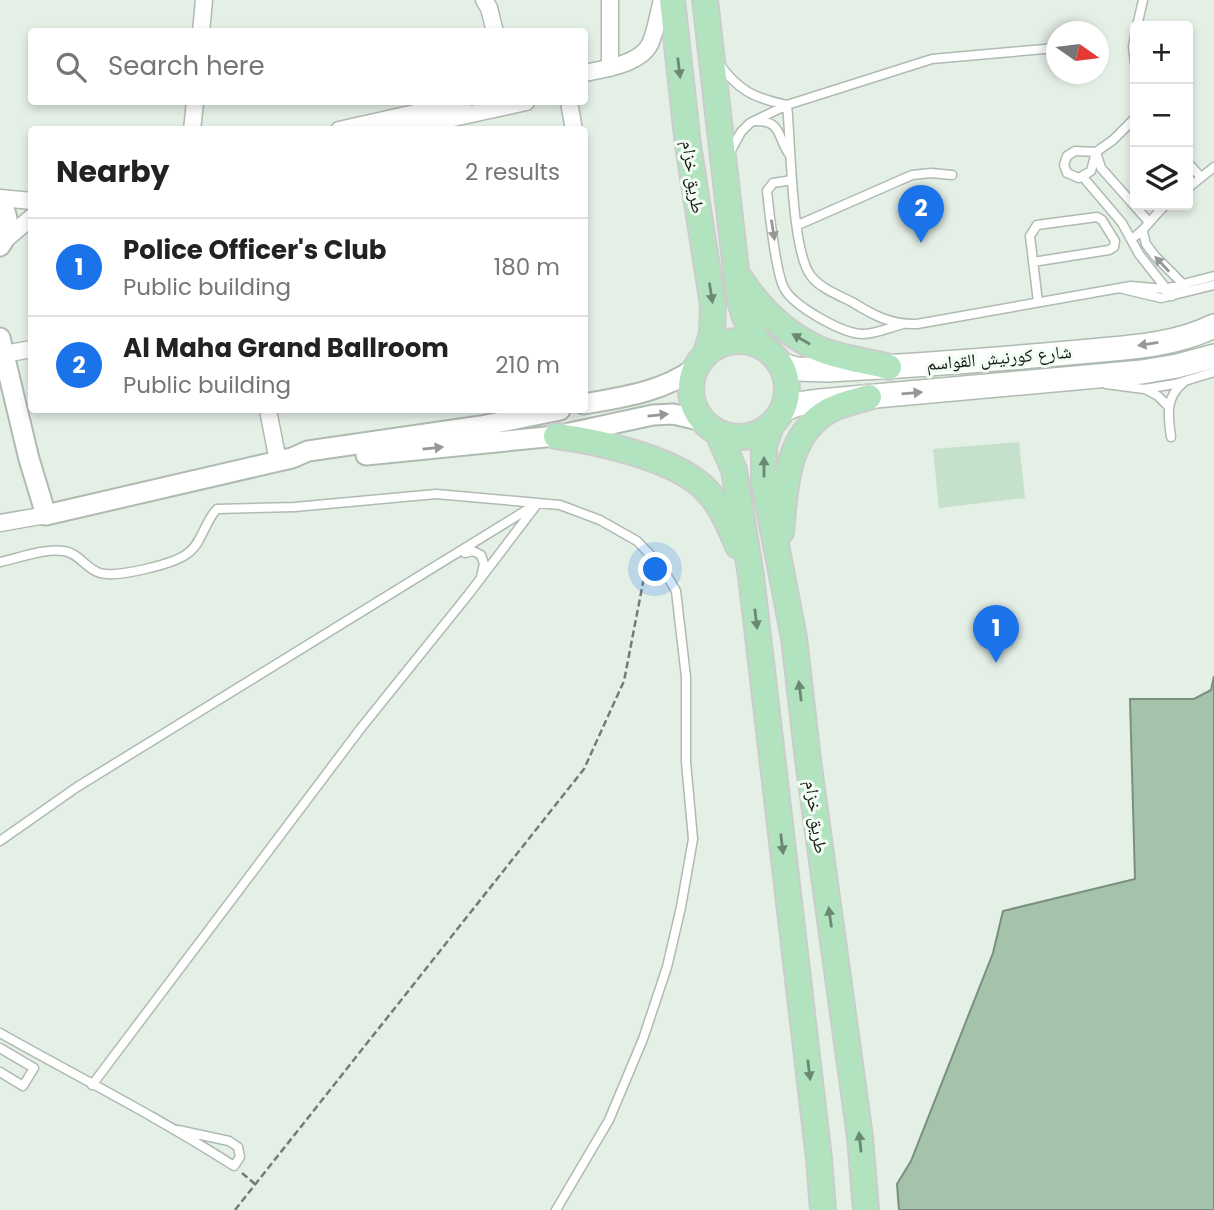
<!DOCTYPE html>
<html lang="en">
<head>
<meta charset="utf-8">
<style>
	:root { --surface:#fff; --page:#f6f6f6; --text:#222; --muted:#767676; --line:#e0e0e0; --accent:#1a73e8 }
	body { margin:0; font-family:Poppins,"Noto Naskh Arabic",sans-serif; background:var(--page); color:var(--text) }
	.controls { position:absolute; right:21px; top:21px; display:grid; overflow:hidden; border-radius:7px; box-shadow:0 4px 10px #0003 }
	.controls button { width:63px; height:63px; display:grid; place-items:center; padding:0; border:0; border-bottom:2px solid var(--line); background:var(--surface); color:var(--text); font:35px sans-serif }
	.compass { position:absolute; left:1046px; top:21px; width:63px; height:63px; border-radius:50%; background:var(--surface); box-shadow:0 4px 10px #0003; rotate:104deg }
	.you { position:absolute; left:656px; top:570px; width:24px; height:24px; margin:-18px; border:5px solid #fff; border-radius:50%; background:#1a73e8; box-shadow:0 0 0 10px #1a73e833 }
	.badge { display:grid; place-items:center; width:46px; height:46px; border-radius:50%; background:var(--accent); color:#fff; font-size:23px; font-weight:700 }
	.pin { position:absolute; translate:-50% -58px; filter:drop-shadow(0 2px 4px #0008) }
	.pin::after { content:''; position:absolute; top:37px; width:24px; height:21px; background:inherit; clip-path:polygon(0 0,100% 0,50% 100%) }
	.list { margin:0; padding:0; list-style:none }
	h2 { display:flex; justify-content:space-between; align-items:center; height:91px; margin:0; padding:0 28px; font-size:30px }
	h2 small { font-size:23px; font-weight:400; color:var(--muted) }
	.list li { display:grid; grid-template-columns:46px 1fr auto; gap:21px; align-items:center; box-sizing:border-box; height:98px; padding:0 28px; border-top:2px solid var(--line) }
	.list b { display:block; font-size:26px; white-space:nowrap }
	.list p { margin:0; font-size:23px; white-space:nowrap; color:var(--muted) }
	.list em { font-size:23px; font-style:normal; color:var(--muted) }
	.icon { flex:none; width:38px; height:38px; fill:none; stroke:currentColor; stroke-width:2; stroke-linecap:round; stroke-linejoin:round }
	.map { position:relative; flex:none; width:1214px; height:1210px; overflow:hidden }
	.search { position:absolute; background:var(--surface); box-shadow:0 4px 10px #0003; left:28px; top:28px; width:560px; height:77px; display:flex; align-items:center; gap:18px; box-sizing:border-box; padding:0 24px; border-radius:7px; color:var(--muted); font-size:26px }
	.panel { position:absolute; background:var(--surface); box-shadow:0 4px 10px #0003; left:28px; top:126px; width:560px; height:287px; border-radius:7px }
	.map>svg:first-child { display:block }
	.park { fill:#c5e1cb }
	.water { fill:#a5c3ab; stroke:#7a907e; stroke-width:2 }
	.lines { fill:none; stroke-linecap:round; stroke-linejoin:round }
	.service-casing { stroke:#afbab1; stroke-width:11 }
	.minor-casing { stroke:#afbab1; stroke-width:19 }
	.tertiary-casing { stroke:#afbab1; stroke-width:23 }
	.secondary-casing { stroke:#afbab1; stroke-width:26 }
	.primary-casing { stroke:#ccc; stroke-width:28 }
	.path { stroke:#757c76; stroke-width:2.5; stroke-dasharray:7 3.5; stroke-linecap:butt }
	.service { stroke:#fff; stroke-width:8 }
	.minor { stroke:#fff; stroke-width:16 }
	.tertiary { stroke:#fff; stroke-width:19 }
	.secondary { stroke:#fff; stroke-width:23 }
	.primary { stroke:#b1e3bf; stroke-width:24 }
	.oneway { fill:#6b8872 }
	.oneway2 { fill:#969796 }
	.labels { text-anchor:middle; stroke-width:6; stroke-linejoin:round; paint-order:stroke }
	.street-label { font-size:18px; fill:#151815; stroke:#f1fcf3 }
</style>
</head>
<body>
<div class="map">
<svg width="1214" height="1210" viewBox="0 0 1214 1210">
	<rect width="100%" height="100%" fill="#e4efe6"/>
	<path class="park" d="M1019 442 1025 498 939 508 933 449Z"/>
	<path class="water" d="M1214 676V1210H899L897 1184 911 1161 993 953 1003 911 1135 879 1130 699H1194L1211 690Z"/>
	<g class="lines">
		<defs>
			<path id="service" d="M1137 26 1143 0
				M1135 36 1133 47 1135 63
				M720 65C740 92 755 98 787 105
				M787 105C791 140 791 251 811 276 820 288 838 295 852 302 873 315 891 325 917 324L1131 286 1164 289 1214 276
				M1135 118 1113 140 1096 152 1101 168 1149 222
				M755 121C782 120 777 137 789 154
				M1075 151 1096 152 1091 171 1079 178 1067 173 1064 165 1067 156Z
				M730 152 741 132 750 123 787 105 932 59 1056 48
				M1188 163 1201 177
				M1083 177 1122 223 1139 254 1172 296
				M792 180 773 183 767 191C769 211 776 273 784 288 793 306 843 334 863 334 875 334 888 328 900 325
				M1188 188 1214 167
				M798 225 912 175 931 173 952 175
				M1143 232 1146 244 1155 256 1185 286
				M1131 239C1146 231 1153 215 1166 205
				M1033 262 1109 250 1114 247 1115 241 1102 220 1097 217 1037 225 1030 236 1038 302
				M1123 289 1161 298 1214 285
				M1106 384 1144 389 1175 384 1214 372
				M1145 389 1158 396 1168 406
				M1171 437C1168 415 1165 398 1183 383
				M465 553 473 551 481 555 484 564 481 577
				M0 562C19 558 44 548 64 551 79 553 86 569 100 573 117 578 175 564 188 553 202 543 205 521 217 509L295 507 436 494 560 505 600 520 637 541 662 567 676 591 686 677V762L693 839 681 907 667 967 643 1039 609 1120 556 1210
				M0 841 77 787 533 506
				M0 1033C78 1077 158 1117 234 1166L240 1157 238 1147 229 1141 178 1130
				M0 1048 34 1068 23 1086 0 1072
				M92 1085 361 728 468 595 538 503"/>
			<path id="minor" d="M484 0 489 8 495 32
				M610 0V68
				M201 32 204 0
				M584 73C605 69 640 64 650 44 656 31 658 14 662 0
				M569 102 574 130
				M192 130 195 102
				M339 130 464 102
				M398 130 526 102
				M0 198 32 201
				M5 240 32 217
				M4 354 32 349
				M268 410 278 461
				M0 523 46 515"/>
			<path id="tertiary" d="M0 203C10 216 10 233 0 246
				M0 338 29 459 46 515 292 458 308 451 481 426 560 410
				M584 404C624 397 662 392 695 368
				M366 455 556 436 653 415 673 414 703 421"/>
			<path id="secondary" d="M781 365 797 369 828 370C908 366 988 360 1068 353 1116 348 1169 348 1214 326
				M782 410 798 404 820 401 1142 372 1177 366 1214 356"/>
			<path id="primary" d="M672 0 688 145 713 305 712 334 706 353
				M705 0 739 296 744 315 760 345
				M741 280C761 310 785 334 819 349 840 358 867 361 889 367
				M691 389a48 48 0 1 1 96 0a48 48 0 1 1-96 0Z
				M771 426 764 446V483L794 638 808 760 860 1137 866 1210
				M718 433 734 470 751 576 819 1159 823 1210
				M556 436C597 441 671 458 702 486 720 502 729 525 738 546
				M781 532C785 489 786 435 828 411 840 404 856 401 869 397"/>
		</defs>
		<use href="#service" class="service-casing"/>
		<use href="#minor" class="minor-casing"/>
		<use href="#tertiary" class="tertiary-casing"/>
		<use href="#secondary" class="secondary-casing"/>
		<use href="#primary" class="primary-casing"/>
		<path class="path" d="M242 1173 255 1184
			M235 1210 584 769 624 681 646 567"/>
		<use href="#service" class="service"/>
		<use href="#minor" class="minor"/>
		<use href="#tertiary" class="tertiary"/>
		<use href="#secondary" class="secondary"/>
		<use href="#primary" class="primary"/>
	</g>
	<defs><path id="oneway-solid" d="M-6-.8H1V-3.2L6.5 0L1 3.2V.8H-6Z" transform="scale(1.75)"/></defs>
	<g class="oneway">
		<use href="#oneway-solid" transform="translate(679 68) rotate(83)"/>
		<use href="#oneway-solid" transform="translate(711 293) rotate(81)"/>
		<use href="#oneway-solid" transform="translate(801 339) rotate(-150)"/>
		<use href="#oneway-solid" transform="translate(764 467) rotate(-90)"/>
		<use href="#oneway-solid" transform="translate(756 619) rotate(83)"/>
		<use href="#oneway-solid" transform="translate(800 691) rotate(-97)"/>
		<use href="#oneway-solid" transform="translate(782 844) rotate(83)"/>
		<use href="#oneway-solid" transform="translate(830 917) rotate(-98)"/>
		<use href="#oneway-solid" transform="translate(809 1070) rotate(83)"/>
		<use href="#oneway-solid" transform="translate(860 1142) rotate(-96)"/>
	</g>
	<g class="oneway2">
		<use href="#oneway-solid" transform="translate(773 230) rotate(81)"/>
		<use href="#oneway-solid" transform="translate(1162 264) rotate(-133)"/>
		<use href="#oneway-solid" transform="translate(1148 344) rotate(171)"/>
		<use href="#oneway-solid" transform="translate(912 393) rotate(-5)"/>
		<use href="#oneway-solid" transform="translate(658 415) rotate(-6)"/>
		<use href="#oneway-solid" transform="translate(433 448) rotate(-6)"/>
	</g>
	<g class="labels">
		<g class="street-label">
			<text transform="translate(693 177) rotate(82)" y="6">طريق خزام</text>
			<text transform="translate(999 358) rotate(-5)" y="6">شارع كورنيش القواسم</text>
			<text transform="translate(816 817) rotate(82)" y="6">طريق خزام</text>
		</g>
	</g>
</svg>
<div class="controls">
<button>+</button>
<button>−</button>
<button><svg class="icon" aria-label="layers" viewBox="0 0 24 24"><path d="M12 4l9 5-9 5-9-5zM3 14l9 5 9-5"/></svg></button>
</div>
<svg class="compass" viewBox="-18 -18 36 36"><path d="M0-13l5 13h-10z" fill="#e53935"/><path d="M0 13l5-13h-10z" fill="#767676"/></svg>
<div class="you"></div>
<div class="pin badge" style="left:996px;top:663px">1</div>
<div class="pin badge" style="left:921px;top:243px">2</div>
<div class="search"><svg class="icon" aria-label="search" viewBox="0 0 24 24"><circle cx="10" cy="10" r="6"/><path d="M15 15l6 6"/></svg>Search here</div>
<section class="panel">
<h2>Nearby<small>2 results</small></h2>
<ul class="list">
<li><span class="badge">1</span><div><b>Police Officer's Club</b><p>Public building</p></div><em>180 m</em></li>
<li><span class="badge">2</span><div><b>Al Maha Grand Ballroom</b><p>Public building</p></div><em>210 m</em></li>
</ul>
</section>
</div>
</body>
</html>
